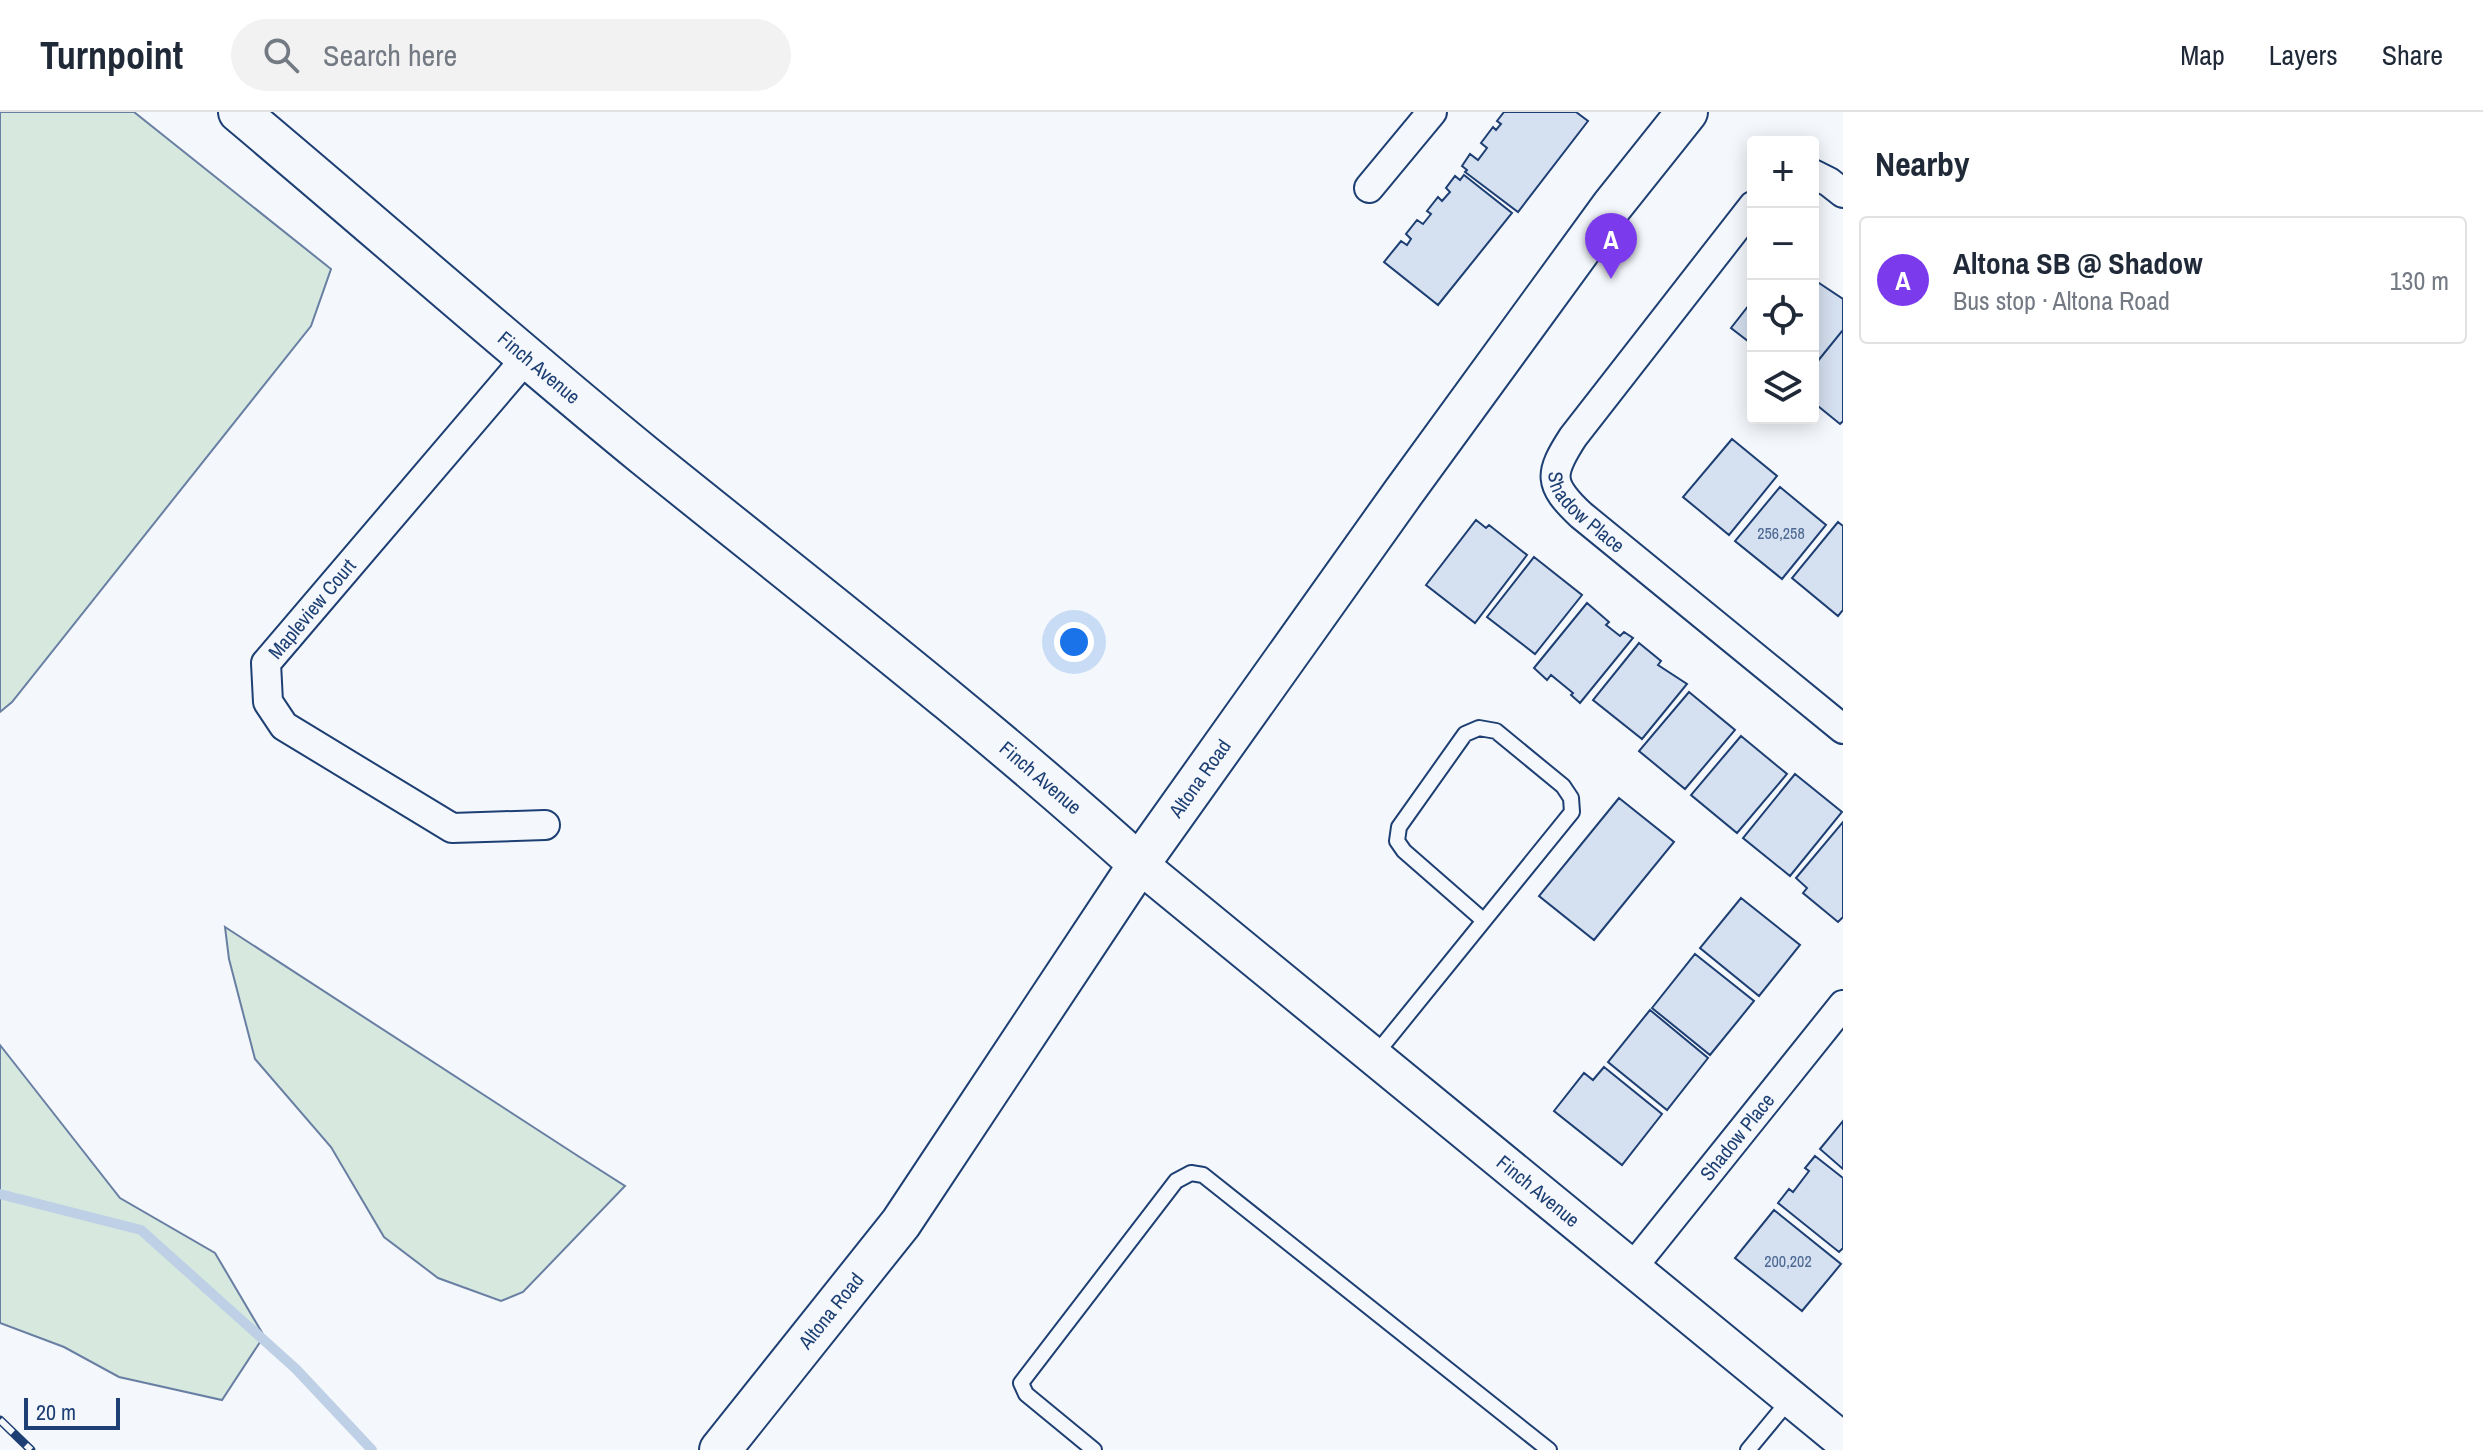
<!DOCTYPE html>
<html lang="en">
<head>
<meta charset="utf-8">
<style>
	:root { --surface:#fff; --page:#f2f2f3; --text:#1f2937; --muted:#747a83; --line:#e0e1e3; --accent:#7c3aed }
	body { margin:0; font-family:"Archivo Narrow",sans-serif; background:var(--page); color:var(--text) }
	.controls { position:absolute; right:24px; top:24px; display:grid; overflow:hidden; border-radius:8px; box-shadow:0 4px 20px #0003 }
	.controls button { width:72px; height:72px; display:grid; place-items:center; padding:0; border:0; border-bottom:2px solid var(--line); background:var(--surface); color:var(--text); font:40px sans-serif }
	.scale { position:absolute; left:24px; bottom:20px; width:96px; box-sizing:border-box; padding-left:8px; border:4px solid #1d3f73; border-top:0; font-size:22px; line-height:28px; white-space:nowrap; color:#1d3f73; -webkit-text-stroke:6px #f4f7fb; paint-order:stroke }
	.you { position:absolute; left:1074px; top:530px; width:28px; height:28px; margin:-20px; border:6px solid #fff; border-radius:50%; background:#1a73e8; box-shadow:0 0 0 12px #1a73e833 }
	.badge { display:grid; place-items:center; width:52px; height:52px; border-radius:50%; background:var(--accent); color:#fff; font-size:26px; font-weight:700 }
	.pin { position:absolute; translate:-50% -66px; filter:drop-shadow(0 2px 4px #0008) }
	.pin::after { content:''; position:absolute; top:42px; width:28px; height:24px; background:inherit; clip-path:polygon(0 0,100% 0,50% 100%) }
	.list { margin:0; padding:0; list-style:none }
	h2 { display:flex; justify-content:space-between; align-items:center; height:104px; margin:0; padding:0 32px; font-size:34px }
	h2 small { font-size:26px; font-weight:400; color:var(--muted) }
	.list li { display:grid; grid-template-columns:52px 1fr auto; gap:24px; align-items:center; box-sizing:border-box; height:128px; margin:0 16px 16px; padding:0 16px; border:2px solid var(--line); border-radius:8px }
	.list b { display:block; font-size:30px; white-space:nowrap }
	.list p { margin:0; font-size:26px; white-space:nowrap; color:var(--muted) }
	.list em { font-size:26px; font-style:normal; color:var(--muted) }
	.icon { flex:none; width:44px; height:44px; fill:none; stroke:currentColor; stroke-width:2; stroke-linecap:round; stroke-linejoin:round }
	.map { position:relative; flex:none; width:1843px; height:1338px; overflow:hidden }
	header { display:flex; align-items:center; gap:48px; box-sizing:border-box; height:112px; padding:0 40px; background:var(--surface); border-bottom:2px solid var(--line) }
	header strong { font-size:38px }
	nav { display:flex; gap:44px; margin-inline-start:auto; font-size:28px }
	.search { width:560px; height:72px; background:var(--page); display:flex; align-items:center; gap:20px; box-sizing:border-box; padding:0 28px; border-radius:44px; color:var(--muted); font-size:30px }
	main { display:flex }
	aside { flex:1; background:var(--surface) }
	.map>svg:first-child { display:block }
	.green { fill:#d7e8df; stroke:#687fa3; stroke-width:2 }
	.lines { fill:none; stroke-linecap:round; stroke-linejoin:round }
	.stream { stroke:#bed0e5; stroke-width:10 }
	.building { fill:#d5e0f0; stroke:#1d3f73; stroke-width:2 }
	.service-casing { stroke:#1d3f73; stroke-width:18 }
	.minor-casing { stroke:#1d3f73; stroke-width:32 }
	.tertiary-casing { stroke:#1d3f73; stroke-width:40 }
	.secondary-casing { stroke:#1d3f73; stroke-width:44 }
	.service { stroke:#f4f7fb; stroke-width:14 }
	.minor { stroke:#f4f7fb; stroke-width:28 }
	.tertiary { stroke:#f4f7fb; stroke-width:36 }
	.secondary { stroke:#f4f7fb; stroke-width:40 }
	.rail-casing { stroke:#1d3f73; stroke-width:9 }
	.rail { stroke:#f4f7fb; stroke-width:6; stroke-dasharray:18; stroke-linecap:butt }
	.labels { text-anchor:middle; stroke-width:6; stroke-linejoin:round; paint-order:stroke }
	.number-label { font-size:16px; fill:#4b6792 }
	.street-label { font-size:20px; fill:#1d3f73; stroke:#f4f7fb }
</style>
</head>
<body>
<header>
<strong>Turnpoint</strong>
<div class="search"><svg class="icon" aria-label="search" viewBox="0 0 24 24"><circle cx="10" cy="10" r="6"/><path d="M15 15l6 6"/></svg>Search here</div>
<nav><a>Map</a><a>Layers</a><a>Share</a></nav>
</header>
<main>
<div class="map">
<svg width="1843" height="1338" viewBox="0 0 1843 1338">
	<rect width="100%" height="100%" fill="#f4f7fb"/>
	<path class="green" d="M0 0H134L331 157 311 214 12 590 0 600Z
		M225 815 578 1044 625 1074 523 1180 501 1189 438 1166 384 1125 331 1035 255 947 229 847Z
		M0 933 120 1086 215 1141 264 1224 222 1288 119 1265 64 1235 0 1211Z"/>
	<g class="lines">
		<path class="stream" d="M0 1082 141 1118 296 1257 372 1338"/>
	</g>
	<path class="building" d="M1504 0H1576L1588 9 1518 100 1465 60 1467 58 1462 54 1470 42 1478 48 1487 36 1481 31 1493 15 1496 18 1501 12 1497 9Z
		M1464 63 1512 101 1438 193 1384 150 1401 129 1407 133 1411 127 1406 122 1417 108 1423 112 1431 102 1427 99 1438 85 1442 89 1450 80 1446 76 1455 64 1460 68Z
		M1813 167 1843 187V218L1813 255Z
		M1753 188V233L1731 216Z
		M1843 218V309L1840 312 1813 290V255Z
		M1732 327 1777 364 1729 423 1683 385Z
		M1780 375 1826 413 1782 467 1735 429Z
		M1476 408 1486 416 1489 413 1527 443 1475 511 1426 473Z
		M1838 410 1843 414V498L1838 504 1792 466Z
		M1534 445 1582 483 1535 542 1487 505Z
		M1587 491 1609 510 1606 513 1620 524 1624 520 1633 526 1580 591 1571 583 1573 581 1551 563 1547 568 1534 556Z
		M1639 531 1661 549 1658 553 1687 572 1642 627 1593 588Z
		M1689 580 1735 618 1685 677 1639 639Z
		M1741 624 1787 662 1737 721 1691 683Z
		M1795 662 1842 700 1790 764 1743 726Z
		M1619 686 1674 730 1594 828 1539 784Z
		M1843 710V805L1838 810 1803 781 1807 776 1796 766Z
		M1741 786 1800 833 1759 884 1700 836Z
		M1695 842 1754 889 1710 943 1652 896Z
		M1650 898 1708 946 1667 998 1608 950Z
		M1604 955 1662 1002 1622 1053 1554 999 1584 961 1593 968Z
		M1843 1009V1057L1820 1037Z
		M1815 1044 1843 1066V1136L1839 1140 1778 1091 1789 1077 1793 1080 1809 1059 1805 1056Z
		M1774 1098 1841 1152 1802 1199 1735 1146Z"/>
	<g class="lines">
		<defs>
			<path id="service" d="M1375 943 1572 700 1571 686 1563 674 1496 619 1479 616 1465 622 1399 715 1397 729 1404 739 1483 808
				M1094 1338 1026 1282 1021 1271 1176 1069 1191 1061 1203 1063 1549 1338
				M1748 1338 1791 1286"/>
			<g id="minor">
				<path d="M1813 62 1829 70 1843 81"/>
				<path d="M1369 76 1432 0"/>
				<path id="s1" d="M1753 94 1573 325C1549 362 1548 372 1581 403L1843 617"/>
				<path d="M528 244 266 551 268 590 284 614 452 716 545 713"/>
				<path id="s2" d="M1632 1156 1843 893"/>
			</g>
			<g id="tertiary">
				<path id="s3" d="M1139 752 1843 1329"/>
			</g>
			<g id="secondary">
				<path id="s4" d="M239 0C375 114 508 232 645 344 811 478 981 609 1139 752"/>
				<path id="s5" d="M720 1338 901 1111 1139 752 1403 381 1612 94 1687 0"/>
			</g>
		</defs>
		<use href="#service" class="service-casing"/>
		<use href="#minor" class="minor-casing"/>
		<use href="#tertiary" class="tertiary-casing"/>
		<use href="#secondary" class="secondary-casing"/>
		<use href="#service" class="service"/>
		<use href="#minor" class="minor"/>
		<use href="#tertiary" class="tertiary"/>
		<use href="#secondary" class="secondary"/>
		<defs>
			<path id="rail" d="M0 1308 31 1338"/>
		</defs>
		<use href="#rail" class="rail-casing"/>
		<use href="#rail" class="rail"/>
	</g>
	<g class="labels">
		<g class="number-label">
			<text x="1781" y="427">256,258</text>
			<text x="1788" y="1155">200,202</text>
		</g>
		<g class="street-label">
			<text dy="7" stroke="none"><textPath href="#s4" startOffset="394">Finch Avenue</textPath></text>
			<text dy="7" stroke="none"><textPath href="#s1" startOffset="384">Shadow Place</textPath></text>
			<text transform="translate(312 497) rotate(-50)" y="7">Mapleview Court</text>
			<text dy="7" stroke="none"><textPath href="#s4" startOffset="1042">Finch Avenue</textPath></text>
			<text dy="7" stroke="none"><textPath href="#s5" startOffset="826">Altona Road</textPath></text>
			<text dy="7" stroke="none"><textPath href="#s2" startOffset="168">Shadow Place</textPath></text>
			<text dy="7" stroke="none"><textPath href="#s3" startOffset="516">Finch Avenue</textPath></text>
			<text dy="7" stroke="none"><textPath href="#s5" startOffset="178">Altona Road</textPath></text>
		</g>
	</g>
</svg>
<div class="controls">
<button>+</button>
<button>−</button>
<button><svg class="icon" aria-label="locate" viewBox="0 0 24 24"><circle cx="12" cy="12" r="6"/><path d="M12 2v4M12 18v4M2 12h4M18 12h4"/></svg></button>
<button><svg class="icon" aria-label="layers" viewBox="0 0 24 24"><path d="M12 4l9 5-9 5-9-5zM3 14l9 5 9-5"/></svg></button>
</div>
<div class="scale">20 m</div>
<div class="you"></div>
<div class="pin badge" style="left:1611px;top:167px">A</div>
</div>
<aside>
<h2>Nearby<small></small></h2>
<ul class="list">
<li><span class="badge">A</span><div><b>Altona SB @ Shadow</b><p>Bus stop · Altona Road</p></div><em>130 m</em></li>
</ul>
</aside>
</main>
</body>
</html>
